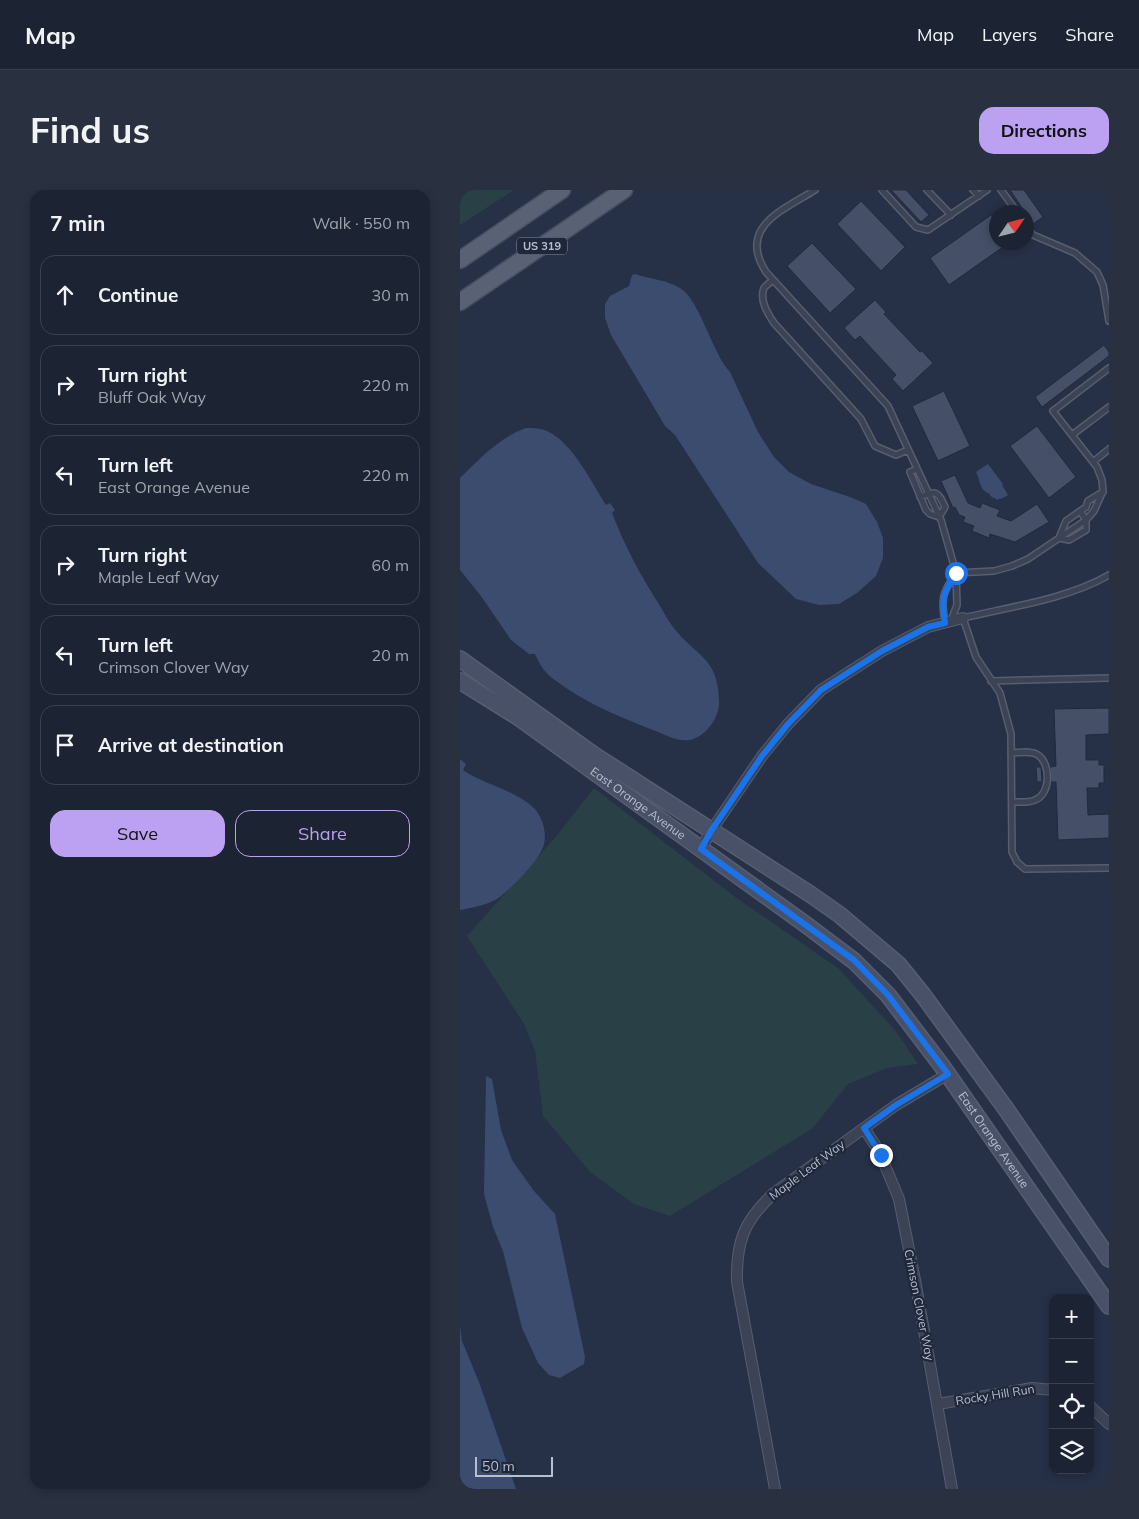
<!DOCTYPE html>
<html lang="en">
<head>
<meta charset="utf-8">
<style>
	:root { --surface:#1c2434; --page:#293040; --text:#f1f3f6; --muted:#a0a4ac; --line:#3a414f; --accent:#bca0f2 }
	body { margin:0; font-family:Mulish,sans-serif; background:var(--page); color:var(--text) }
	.controls { position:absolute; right:15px; bottom:15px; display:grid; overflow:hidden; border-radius:10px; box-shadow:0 2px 8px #0003 }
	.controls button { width:45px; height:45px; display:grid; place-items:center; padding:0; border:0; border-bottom:1px solid var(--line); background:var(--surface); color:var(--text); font:25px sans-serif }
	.compass { position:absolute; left:529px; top:15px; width:45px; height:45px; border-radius:50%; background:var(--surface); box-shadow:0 2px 8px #0003; rotate:55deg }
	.scale { position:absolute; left:15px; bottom:12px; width:78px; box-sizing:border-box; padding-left:5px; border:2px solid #b8bfce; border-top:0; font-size:14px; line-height:18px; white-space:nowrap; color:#b8bfce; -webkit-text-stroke:4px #1f283a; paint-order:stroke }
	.stop { position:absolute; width:15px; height:15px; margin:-11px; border:4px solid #1a73e8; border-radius:50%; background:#fff }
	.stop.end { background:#1a73e8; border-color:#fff; box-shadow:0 1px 5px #0008 }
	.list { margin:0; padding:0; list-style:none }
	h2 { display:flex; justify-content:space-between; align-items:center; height:65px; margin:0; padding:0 20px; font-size:21px }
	h2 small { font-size:16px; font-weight:400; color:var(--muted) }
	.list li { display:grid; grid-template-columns:32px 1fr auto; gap:15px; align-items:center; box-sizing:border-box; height:80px; margin:0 10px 10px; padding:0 10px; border:1px solid var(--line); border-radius:15px }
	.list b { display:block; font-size:19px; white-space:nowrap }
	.list p { margin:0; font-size:16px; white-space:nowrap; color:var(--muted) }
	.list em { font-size:16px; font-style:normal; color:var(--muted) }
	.actions { display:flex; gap:10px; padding:15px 20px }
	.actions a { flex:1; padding:11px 0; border:1px solid var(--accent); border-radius:15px; text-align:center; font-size:18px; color:var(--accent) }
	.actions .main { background:var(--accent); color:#111 }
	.icon { flex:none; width:28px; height:28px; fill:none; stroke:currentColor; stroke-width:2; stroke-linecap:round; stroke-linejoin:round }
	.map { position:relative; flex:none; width:649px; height:1299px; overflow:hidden; border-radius:15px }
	header { display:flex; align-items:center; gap:30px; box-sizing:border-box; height:70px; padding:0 25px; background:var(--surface); border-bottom:1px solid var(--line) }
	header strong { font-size:24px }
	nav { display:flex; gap:28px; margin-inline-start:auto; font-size:18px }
	.intro { display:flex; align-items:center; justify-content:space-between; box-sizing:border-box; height:120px; padding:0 30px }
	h1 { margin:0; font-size:35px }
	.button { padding:12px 22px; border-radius:15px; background:var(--accent); color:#111; font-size:18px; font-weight:700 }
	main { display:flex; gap:30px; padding:0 30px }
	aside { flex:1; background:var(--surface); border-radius:15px; box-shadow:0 2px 8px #0003 }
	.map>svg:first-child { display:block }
	.green { fill:#284046 }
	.water { fill:#3b4c6f }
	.building { fill:#455068; stroke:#212a3c }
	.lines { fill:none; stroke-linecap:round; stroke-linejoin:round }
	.lane-casing { stroke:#565e6f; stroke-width:8 }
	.street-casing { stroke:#565e6f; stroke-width:12 }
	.secondary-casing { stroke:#565e6f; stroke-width:18 }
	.primary-casing { stroke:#444c5e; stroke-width:19 }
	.lane { stroke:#3b4355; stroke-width:5 }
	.street { stroke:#3b4355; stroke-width:10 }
	.secondary { stroke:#485168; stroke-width:15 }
	.primary { stroke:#596275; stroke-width:16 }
	.route { stroke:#1a73e8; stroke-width:6 }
	.labels { text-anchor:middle; stroke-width:4.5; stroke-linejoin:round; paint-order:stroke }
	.shield { fill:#1f283a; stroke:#8a92a2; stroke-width:1 }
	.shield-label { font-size:11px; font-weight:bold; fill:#b8bfce }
	.street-label { font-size:12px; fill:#b8bfce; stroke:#1f283a }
</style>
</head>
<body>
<header>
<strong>Map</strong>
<nav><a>Map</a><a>Layers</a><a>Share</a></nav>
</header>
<div class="intro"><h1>Find us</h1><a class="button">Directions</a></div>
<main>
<aside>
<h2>7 min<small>Walk · 550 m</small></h2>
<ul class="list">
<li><svg class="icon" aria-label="ahead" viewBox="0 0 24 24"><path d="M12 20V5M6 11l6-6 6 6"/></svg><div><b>Continue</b></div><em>30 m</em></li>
<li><svg class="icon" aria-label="right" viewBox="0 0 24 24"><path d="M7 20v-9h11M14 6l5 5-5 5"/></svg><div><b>Turn right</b><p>Bluff Oak Way</p></div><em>220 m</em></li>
<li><svg class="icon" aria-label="left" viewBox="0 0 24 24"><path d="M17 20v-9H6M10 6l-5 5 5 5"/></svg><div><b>Turn left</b><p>East Orange Avenue</p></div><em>220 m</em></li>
<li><svg class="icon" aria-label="right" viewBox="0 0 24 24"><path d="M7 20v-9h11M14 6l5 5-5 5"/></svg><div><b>Turn right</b><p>Maple Leaf Way</p></div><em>60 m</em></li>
<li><svg class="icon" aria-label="left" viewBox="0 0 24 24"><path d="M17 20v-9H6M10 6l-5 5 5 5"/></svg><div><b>Turn left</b><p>Crimson Clover Way</p></div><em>20 m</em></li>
<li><svg class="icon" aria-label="arrive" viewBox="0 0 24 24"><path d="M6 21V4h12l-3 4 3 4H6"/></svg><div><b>Arrive at destination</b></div></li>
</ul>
<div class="actions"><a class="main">Save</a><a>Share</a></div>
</aside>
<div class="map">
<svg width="649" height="1299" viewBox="0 0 649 1299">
	<rect width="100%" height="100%" fill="#263046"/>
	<path class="green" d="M0 0H54L0 35Z
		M134 598 278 709 378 778 435 840 458 874 427 878 388 894 353 938 210 1026 174 1014 130 982 83 926 75 861 64 834 7 746 94 649Z"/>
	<path class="water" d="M175 84C190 89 207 90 220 98 240 110 252 163 270 182L298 242 314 267 329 282 351 294 390 307 406 314 417 332 423 348V368L416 386 397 403 379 414 359 415 336 409 298 373 215 245 205 236 151 145 145 128V114L150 106 169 96 172 85Z
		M66 238C73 238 82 238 89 242 113 254 132 293 146 315L150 313 155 320 152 323C164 354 179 383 197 411 202 419 207 429 213 437 236 467 258 466 259 511 260 527 246 547 229 550 217 552 204 544 193 540 155 525 125 513 92 488 84 482 79 473 75 464H69L51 450 21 406 0 380V288C19 269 40 247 66 238Z
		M528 274 543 294 542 295 548 305 541 309 540 308 538 310 530 306V304C519 300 521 292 516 282Z
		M0 569 6 574 3 580C24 595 54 599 74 618 82 626 87 642 84 654 81 669 50 700 37 709 27 715 12 718 0 720Z
		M26 886 32 889 41 940 52 970 74 1001 95 1024 125 1167 124 1174 100 1188 89 1185 78 1173 62 1138 43 1061 33 1037 24 1004Z
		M0 1136 2 1151 19 1192 56 1299H0Z"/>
	<path class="building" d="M431 0H446L469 25 461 32Z
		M550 0H564L583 27 573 34Z
		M401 11 445 57 421 81 377 34Z
		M531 25 536 33V52H550L489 95 470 68Z
		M352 53 396 99 370 123 327 76Z
		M415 110 426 122 424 124 460 162 462 161 473 173 443 201 432 189 436 185 400 146 395 150 384 138Z
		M644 155 649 162V166L582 217 575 207Z
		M484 201 510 256 478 271 452 216Z
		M577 236 616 287 589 308 550 256Z
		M495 285 508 313 520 318 522 313 540 320 537 326 551 331 577 314 589 332 555 352 530 344 529 348 512 341 514 336 503 332 505 327 499 325 495 317 493 318 481 291Z
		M649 518V544L626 545V570H639V575H644V593H639V598H627L628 625 649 624V648L598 650 596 592H591L590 577 596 576 594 519Z
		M576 577H581L582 592H577Z"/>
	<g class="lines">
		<defs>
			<path id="lane" d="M355 0C323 20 277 37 306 82L428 216 481 330 487 351 496 383 497 415 491 431
				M422 0 456 37 468 40 527 0
				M467 0 491 25
				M513 0 519 6
				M541 0 557 22
				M566 36 573 45 615 63 637 82 643 95 649 131
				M313 90C311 92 306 95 304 98 299 110 308 124 314 133L401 229 415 256 436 265 448 260
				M612 245 649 217
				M633 272 649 259
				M457 279 450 282 466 320 470 324 479 327 485 317C478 301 476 300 460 307
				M620 321 626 330V340L609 350 599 348 606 331 626 317 628 311 643 302
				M496 383 534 381 552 376 568 369 626 330 634 321 643 301 642 290 637 277 593 221 649 178
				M649 385C608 409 549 417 503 428L516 467 540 503 551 544 552 662 557 672 565 679 649 678
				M485 433C481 409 482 403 496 383
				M531 491 649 488
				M551 563C559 563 571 560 578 565 591 574 591 604 575 610 569 613 559 612 552 612"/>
			<path id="street" d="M241 659 251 641 302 566 328 534 361 500 422 461 468 437 503 428
				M404 938 419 961 439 1009 455 1090 492 1299
				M478 1214 572 1198 593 1200
				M630 1216 649 1234
				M315 1299 277 1092C276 1051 284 1031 314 1003L436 915 488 884"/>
			<g id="secondary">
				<path d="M0 469 134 565 350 704 380 725 438 774 463 805 546 919 649 1069"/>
				<path id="s1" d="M0 491 58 527 345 734 394 771 428 805 482 876 649 1116"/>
			</g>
			<path id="primary" d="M0 70 102 0
				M0 112 164 0"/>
		</defs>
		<use href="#lane" class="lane-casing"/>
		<use href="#street" class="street-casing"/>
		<use href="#secondary" class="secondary-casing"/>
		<use href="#primary" class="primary-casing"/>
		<use href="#lane" class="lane"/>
		<use href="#street" class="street"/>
		<use href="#secondary" class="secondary"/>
		<use href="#primary" class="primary"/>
	</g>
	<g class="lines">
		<path class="route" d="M421 965 404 938 436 915 488 884 428 805 394 770 241 659 251 641 302 566 328 534 361 500 422 461 468 437 485 433C481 409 483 403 496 383"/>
	</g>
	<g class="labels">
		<rect class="shield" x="57" y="47.5" width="50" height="17" rx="4"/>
		<g class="shield-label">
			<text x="82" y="60">US 319</text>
		</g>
		<g class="street-label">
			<text dy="4" stroke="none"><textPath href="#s1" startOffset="216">East Orange Avenue</textPath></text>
			<text dy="4" stroke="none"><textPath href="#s1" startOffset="711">East Orange Avenue</textPath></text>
			<text transform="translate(347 980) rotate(-37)" y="4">Maple Leaf Way</text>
			<text transform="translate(459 1115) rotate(79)" y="4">Crimson Clover Way</text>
			<text transform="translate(535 1205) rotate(-9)" y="4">Rocky Hill Run</text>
		</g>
	</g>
</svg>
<div class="controls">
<button>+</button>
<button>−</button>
<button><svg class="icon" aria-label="locate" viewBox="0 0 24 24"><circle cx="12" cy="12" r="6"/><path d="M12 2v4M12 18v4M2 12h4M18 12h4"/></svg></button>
<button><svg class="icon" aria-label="layers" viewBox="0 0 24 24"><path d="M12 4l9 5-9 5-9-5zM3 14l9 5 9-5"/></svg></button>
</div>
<svg class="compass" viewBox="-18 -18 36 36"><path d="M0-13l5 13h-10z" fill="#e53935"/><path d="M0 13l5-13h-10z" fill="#a0a4ac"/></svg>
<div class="scale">50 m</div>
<div class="stop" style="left:496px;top:383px"></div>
<div class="stop end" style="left:421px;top:965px"></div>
</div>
</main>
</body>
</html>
